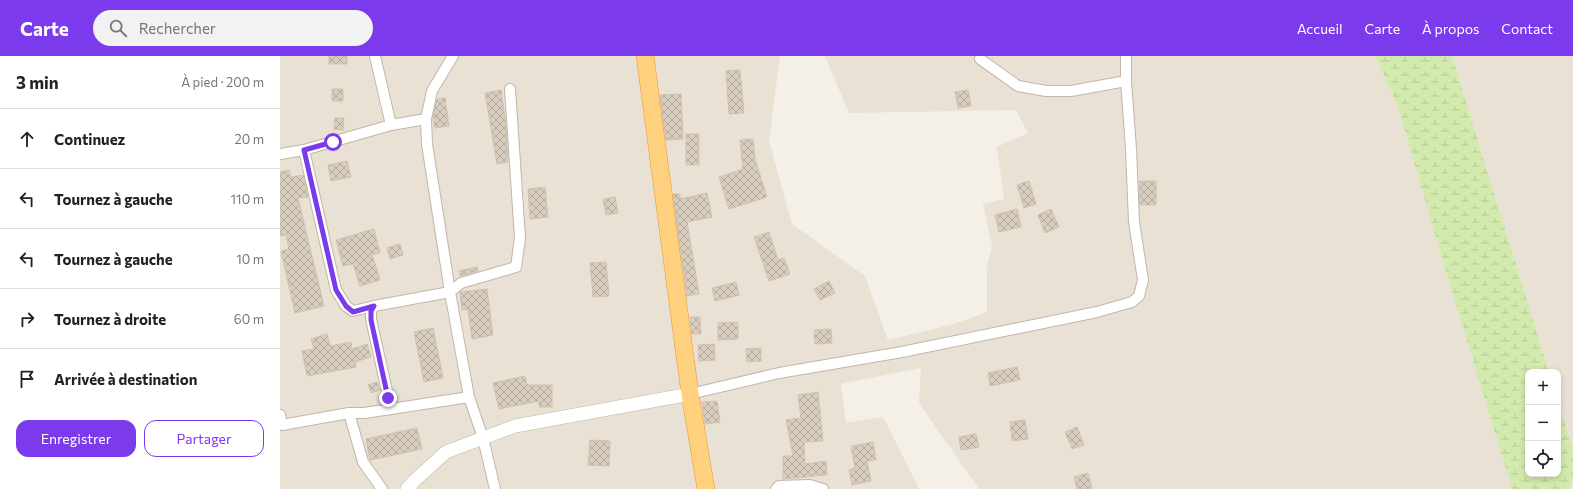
<!DOCTYPE html>
<html lang="fr">
<head>
<meta charset="utf-8">
<style>
	:root { --surface:#fff; --page:#f2f2f2; --text:#222; --muted:#767676; --line:#e0e0e0; --accent:#7c3aed }
	body { margin:0; font-family:Commissioner,sans-serif; background:var(--page); color:var(--text) }
	.controls { position:absolute; right:12px; bottom:12px; display:grid; overflow:hidden; border-radius:8px; box-shadow:0 2px 6px #0003 }
	.controls button { width:36px; height:36px; display:grid; place-items:center; padding:0; border:0; border-bottom:1px solid var(--line); background:var(--surface); color:var(--text); font:20px sans-serif }
	.stop { position:absolute; width:12px; height:12px; margin:-9px; border:3px solid #7c3aed; border-radius:50%; background:#fff }
	.stop.end { background:#7c3aed; border-color:#fff; box-shadow:0 1px 4px #0008 }
	.list { margin:0; padding:0; list-style:none }
	h2 { display:flex; justify-content:space-between; align-items:center; height:52px; margin:0; padding:0 16px; font-size:17px }
	h2 small { font-size:13px; font-weight:400; color:var(--muted) }
	.list li { display:grid; grid-template-columns:26px 1fr auto; gap:12px; align-items:center; box-sizing:border-box; height:60px; padding:0 16px; border-top:1px solid var(--line) }
	.list b { display:block; font-size:15px; white-space:nowrap }
	.list em { font-size:13px; font-style:normal; color:var(--muted) }
	.actions { display:flex; gap:8px; padding:12px 16px }
	.actions a { flex:1; padding:9px 0; border:1px solid var(--accent); border-radius:12px; text-align:center; font-size:14px; color:var(--accent) }
	.actions .main { background:var(--accent); color:#fff }
	.icon { flex:none; width:22px; height:22px; fill:none; stroke:currentColor; stroke-width:2; stroke-linecap:round; stroke-linejoin:round }
	.map { position:relative; flex:none; width:1293px; height:433px; overflow:hidden }
	header { display:flex; align-items:center; gap:24px; box-sizing:border-box; height:56px; padding:0 20px; background:var(--accent); color:#fff }
	header strong { font-size:19px }
	nav { display:flex; gap:22px; margin-inline-start:auto; font-size:14px }
	.search { width:280px; height:36px; background:var(--page); display:flex; align-items:center; gap:10px; box-sizing:border-box; padding:0 14px; border-radius:22px; color:var(--muted); font-size:15px }
	main { display:flex }
	aside { flex:1; background:var(--surface) }
	.map>svg:first-child { display:block }
	.residential { fill:#e8e1d4 }
	.wetland { fill:url(#wetland-marsh) }
	.building { fill:url(#building-cross-hatch); stroke:#d1c2af }
	.lines { fill:none; stroke-linecap:round; stroke-linejoin:round }
	.minor-casing { stroke:#c0b7a9; stroke-width:12 }
	.tertiary-casing { stroke:#c0b7a9; stroke-width:14 }
	.trunk-casing { stroke:#e39931; stroke-width:18 }
	.minor { stroke:#fff; stroke-width:10 }
	.tertiary { stroke:#fff; stroke-width:13 }
	.trunk { stroke:#ffd07e; stroke-width:17 }
	.route { stroke:#7c3aed; stroke-width:5 }
</style>
</head>
<body>
<header>
<strong>Carte</strong>
<div class="search"><svg class="icon" aria-label="search" viewBox="0 0 24 24"><circle cx="10" cy="10" r="6"/><path d="M15 15l6 6"/></svg>Rechercher</div>
<nav><a>Accueil</a><a>Carte</a><a>À propos</a><a>Contact</a></nav>
</header>
<main>
<aside>
<h2>3 min<small>À pied · 200 m</small></h2>
<ul class="list">
<li><svg class="icon" aria-label="ahead" viewBox="0 0 24 24"><path d="M12 20V5M6 11l6-6 6 6"/></svg><div><b>Continuez</b></div><em>20 m</em></li>
<li><svg class="icon" aria-label="left" viewBox="0 0 24 24"><path d="M17 20v-9H6M10 6l-5 5 5 5"/></svg><div><b>Tournez à gauche</b></div><em>110 m</em></li>
<li><svg class="icon" aria-label="left" viewBox="0 0 24 24"><path d="M17 20v-9H6M10 6l-5 5 5 5"/></svg><div><b>Tournez à gauche</b></div><em>10 m</em></li>
<li><svg class="icon" aria-label="right" viewBox="0 0 24 24"><path d="M7 20v-9h11M14 6l5 5-5 5"/></svg><div><b>Tournez à droite</b></div><em>60 m</em></li>
<li><svg class="icon" aria-label="arrive" viewBox="0 0 24 24"><path d="M6 21V4h12l-3 4 3 4H6"/></svg><div><b>Arrivée à destination</b></div></li>
</ul>
<div class="actions"><a class="main">Enregistrer</a><a>Partager</a></div>
</aside>
<div class="map">
<svg width="1293" height="433" viewBox="0 0 1293 433">
	<defs>
		<pattern id="wetland-marsh" width="20" height="14" patternUnits="userSpaceOnUse"><rect width="20" height="14" fill="#d2eaae"/><path d="M1 5h8M5 5V1M11 12h8M15 12V8" fill="none" stroke="#b6ca96"/></pattern>
		<pattern id="building-cross-hatch" width="8" height="8" patternUnits="userSpaceOnUse"><rect width="8" height="8" fill="#d9cdbf"/><path d="M0 0l8 8M0 8l8-8" fill="none" stroke="#b2a89c"/></pattern>
	</defs>
	<rect width="100%" height="100%" fill="#f4efe7"/>
	<path class="residential" d="M0 0H500L489 85 512 168 585 220 608 284 671 269 707 256V211L712 190 703 148 724 143 717 91 748 77 736 54 569 57 545 0H1095L1118 51 1171 233 1232 433H699L639 347 641 312 561 328 566 367 603 361 639 433H0Z
		M1172 0H1293V394L1278 345V316H1269Z"/>
	<path class="wetland" d="M1095 0H1172L1269 316H1248V418H1278V345L1293 394V424L1291 433H1232L1171 233 1118 51Z"/>
	<path class="building" d="M49 0H67V8H49Z
		M460 14 464 57 449 58 446 15Z
		M52 33H63V45H52Z
		M221 34 226 69 228 106 217 108 205 37Z
		M688 34 691 50 678 52 675 36Z
		M401 38 403 83 386 84 380 39Z
		M165 42 169 70 155 72 153 60 157 43Z
		M55 62H64L63 74 54 73Z
		M406 78H419V109H406Z
		M473 83 475 103 487 141 449 153 439 121 463 113 460 84Z
		M67 105 71 121 51 125 48 109Z
		M9 114 11 121 23 119 28 141 18 142 44 250 15 257 1 195 9 193 6 179 0 180V116Z
		M749 125 756 148 744 152 737 129Z
		M859 125H876V149H860Z
		M265 131 268 161 250 163 248 133Z
		M427 137 432 161 407 166 419 238 407 240 393 138H400V143Z
		M335 141 338 157 326 159 323 143Z
		M737 153 741 171 719 176 715 159Z
		M771 153 779 171 765 177 758 159Z
		M94 173 100 197 92 199 100 224 80 230 73 208 63 210 56 184Z
		M489 176 498 204 504 202 510 218 489 225 474 181Z
		M120 188 123 199 110 203 107 192Z
		M326 206 329 240 313 241 310 207Z
		M197 211 198 215 180 220 179 215Z
		M549 225 555 237 540 244 534 233Z
		M456 226 459 239 435 245 432 232Z
		M207 233 213 279 192 283 188 253 182 254 180 236Z
		M410 261H420L421 278H412Z
		M458 266V283L438 284V267Z
		M153 272 163 322 144 326 134 276Z
		M551 273 552 287 535 288 534 274Z
		M47 278 50 290 71 286 72 293 87 288 91 301 75 306 76 311 27 320 22 295 34 293 31 283Z
		M434 288 435 304 419 305 418 289Z
		M481 292V305L467 306 466 293Z
		M737 311 740 324 710 330 708 317Z
		M245 320 247 329H272V351H259V345L219 353 213 327Z
		M97 326 100 334 91 337 88 329Z
		M538 336 543 385 524 386 525 408 546 405 547 419 503 423V400H513L506 364 521 362 518 339Z
		M437 345 440 366 425 368 422 346Z
		M745 364 748 383 732 385 730 366Z
		M797 371 804 389 792 393 785 376Z
		M137 372 142 393 90 404 86 383Z
		M696 378 699 391 681 394 679 381Z
		M310 384 330 385 329 410 308 409Z
		M593 386 596 404 587 405 591 425 572 429 569 414 575 412 571 390Z
		M808 417 812 433H797L794 421Z"/>
	<g class="lines">
		<defs>
			<path id="minor" d="M95 0 111 69 146 63
				M173 0 152 35 146 63 147 88 170 236 189 341 203 382 215 433
				M700 3 738 30 766 35H791L846 25
				M24 94 56 234 66 250 73 255 94 250
				M0 98 24 94 111 69
				M410 338 499 317 622 296 817 256 852 246 859 240 863 224 854 166 851 93 846 25V0
				M111 353 91 263V255L94 250 170 236 181 227 236 211 240 182 230 33
				M69 357 83 406 102 433
				M0 359 2 369 69 357H84L111 353 189 341
				M496 433 499 430 530 429 543 433"/>
			<path id="tertiary" d="M127 433 133 426 166 396 235 370 410 338"/>
			<path id="trunk" d="M365 0 410 338 426 433"/>
		</defs>
		<use href="#minor" class="minor-casing"/>
		<use href="#tertiary" class="tertiary-casing"/>
		<use href="#trunk" class="trunk-casing"/>
		<use href="#minor" class="minor"/>
		<use href="#tertiary" class="tertiary"/>
		<use href="#trunk" class="trunk"/>
	</g>
	<g class="lines">
		<path class="route" d="M53 86 24 94 56 234 66 250 73 256 94 250 91 255V264L108 342"/>
	</g>
</svg>
<div class="controls">
<button>+</button>
<button>−</button>
<button><svg class="icon" aria-label="locate" viewBox="0 0 24 24"><circle cx="12" cy="12" r="6"/><path d="M12 2v4M12 18v4M2 12h4M18 12h4"/></svg></button>
</div>
<div class="stop" style="left:53px;top:86px"></div>
<div class="stop end" style="left:108px;top:342px"></div>
</div>
</main>
</body>
</html>
